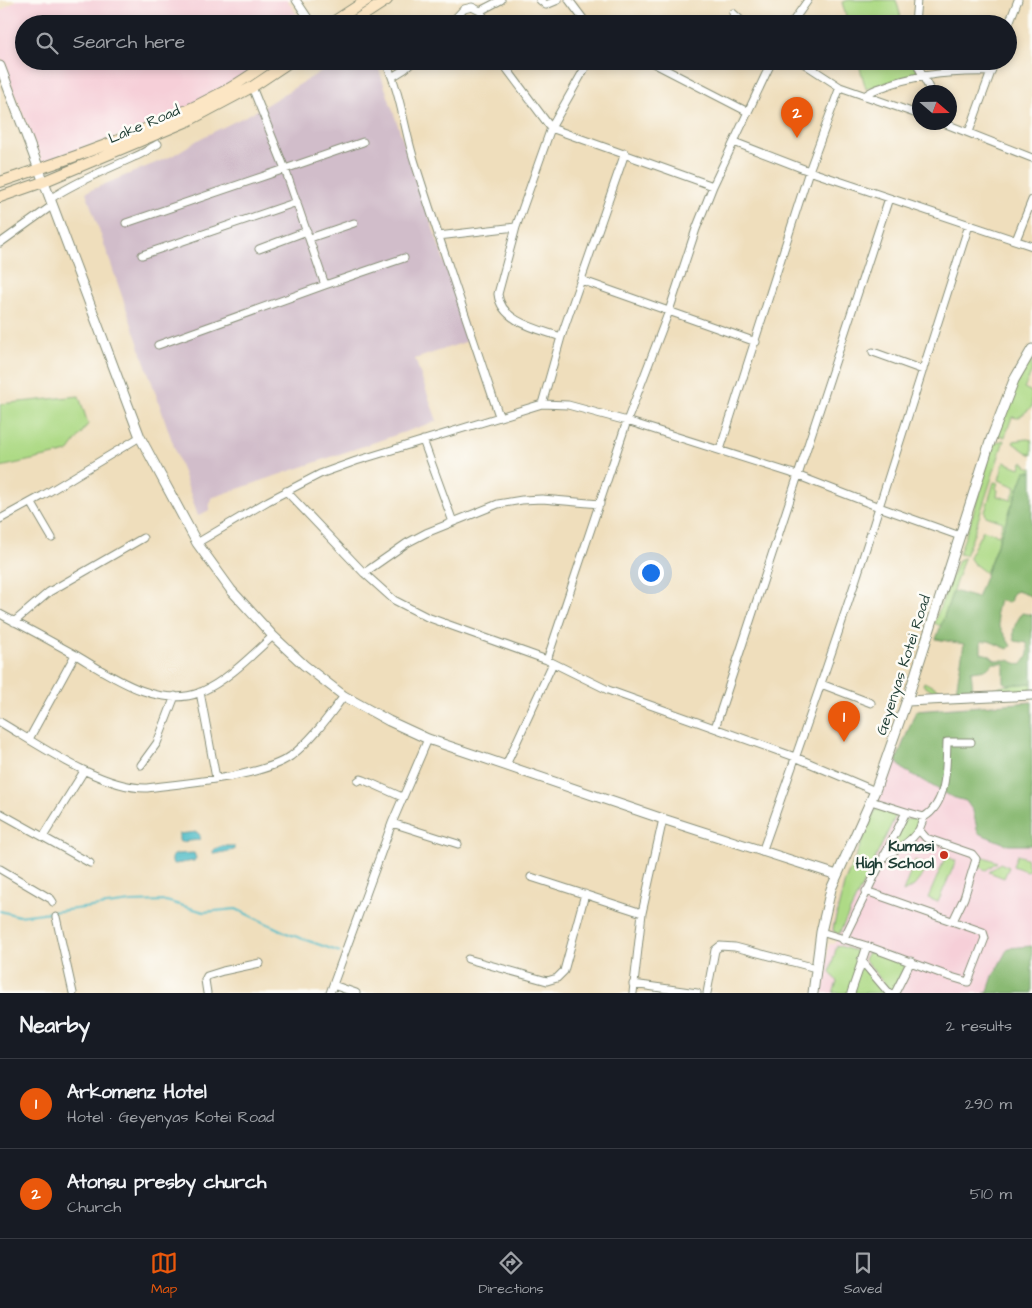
<!DOCTYPE html>
<html lang="en">
<head>
<meta charset="utf-8">
<style>
	:root { --surface:#171b24; --page:#242831; --text:#f1f3f6; --muted:#9ea1a6; --line:#363941; --accent:#ea580c }
	body { margin:0; font-family:"Architects Daughter",sans-serif; background:var(--page); color:var(--text) }
	.compass { position:absolute; left:912px; top:85px; width:45px; height:45px; border-radius:50%; background:var(--surface); box-shadow:0 2px 8px #0003; rotate:110deg }
	.you { position:absolute; left:650px; top:572px; width:18px; height:18px; margin:-12px; border:4px solid #fff; border-radius:50%; background:#1a73e8; box-shadow:0 0 0 8px #1a73e833 }
	.badge { display:grid; place-items:center; width:32px; height:32px; border-radius:50%; background:var(--accent); color:#fff; font-size:16px; font-weight:700 }
	.pin { position:absolute; translate:-50% -41px; filter:drop-shadow(0 1px 2px #0008) }
	.pin::after { content:''; position:absolute; top:26px; width:18px; height:15px; background:inherit; clip-path:polygon(0 0,100% 0,50% 100%) }
	.list { margin:0; padding:0; list-style:none }
	h2 { display:flex; justify-content:space-between; align-items:center; height:65px; margin:0; padding:0 20px; font-size:21px }
	h2 small { font-size:16px; font-weight:400; color:var(--muted) }
	.list li { display:grid; grid-template-columns:32px 1fr auto; gap:15px; align-items:center; box-sizing:border-box; height:90px; padding:0 20px; border-top:1px solid var(--line) }
	.list b { display:block; font-size:19px; white-space:nowrap }
	.list p { margin:0; font-size:16px; white-space:nowrap; color:var(--muted) }
	.list em { font-size:16px; font-style:normal; color:var(--muted) }
	.icon { flex:none; width:28px; height:28px; fill:none; stroke:currentColor; stroke-width:2; stroke-linecap:round; stroke-linejoin:round }
	.map { position:relative; flex:none; width:1032px; height:993px; overflow:hidden }
	.search { position:absolute; background:var(--surface); box-shadow:0 2px 8px #0003; left:15px; right:15px; top:15px; height:55px; display:flex; align-items:center; gap:12px; box-sizing:border-box; padding:0 18px; border-radius:28px; color:var(--muted); font-size:19px }
	.sheet { height:245px; background:var(--surface) }
	nav { display:flex; justify-content:space-around; align-items:center; box-sizing:border-box; height:70px; border-top:1px solid var(--line); background:var(--surface); font-size:14px; color:var(--muted) }
	nav a { display:grid; justify-items:center; gap:2px }
	nav .on { color:var(--accent) }
	.map>svg:first-child { display:block }
	.built { fill:#f6cfd8 }
	.industrial { fill:#d1bdca }
	.green { fill:#aeda86; stroke:#668c5d }
	.forest { fill:#8aba73; stroke:#547c54 }
	.water { fill:#4dbbc6; stroke:#367c7d }
	.lines { fill:none; stroke-linecap:round; stroke-linejoin:round }
	.stream { stroke:#4dbbc6; stroke-width:2 }
	.minor-casing { stroke:#878e78; stroke-width:9 }
	.tertiary-casing { stroke:#878e78; stroke-width:11 }
	.secondary-casing { stroke:#878e78; stroke-width:12 }
	.minor { stroke:#fff; stroke-width:7 }
	.tertiary { stroke:#fff; stroke-width:9 }
	.secondary { stroke:#fce6c4; stroke-width:10 }
	.poi-dot { fill:#c8321e; stroke:#fdfcf7; stroke-width:2 }
	.labels { text-anchor:middle; stroke-width:5; stroke-linejoin:round; paint-order:stroke }
	.street-label { font-size:15px; fill:#1f3d34; stroke:#fdfcf7 }
	.poi-label { font-size:15px; font-weight:bold; fill:#1f3d34; stroke:#fdfcf7; text-anchor:end }
</style>
</head>
<body>
<div class="map">
<svg width="1032" height="993" viewBox="0 0 1032 993">
	<rect width="100%" height="100%" fill="#fdfcf7"/>
	<filter id="ink" filterUnits="userSpaceOnUse"><feTurbulence type="fractalNoise" baseFrequency=".02" numOctaves="2"/><feDisplacementMap in="SourceGraphic" scale="10" xChannelSelector="R" yChannelSelector="G"/><feConvolveMatrix kernelMatrix="1 2 1 2 8 2 1 2 1" color-interpolation-filters="sRGB"/></filter>
	<filter id="wash" filterUnits="userSpaceOnUse"><feTurbulence type="fractalNoise" baseFrequency=".0096" numOctaves="4" result="noise"/><feDisplacementMap in="SourceGraphic" scale="20" xChannelSelector="R" yChannelSelector="G"/><feGaussianBlur stdDeviation="1.12" result="paint"/><feColorMatrix in="noise" values="0 0 0 0 0 0 0 0 0 0 0 0 0 0 0 0 0 1.4 0 .05"/><feComposite in="paint" operator="in"/></filter>
	<g filter="url(#wash)">
		<rect width="100%" height="100%" fill="#efdebc"/>
		<path class="built" d="M17 0H287L303 24H24V61H267L216 96 154 124 42 162 0 56V11Z
			M1032 701V993H822L829 944H834L839 935 833 933 831 930 844 881 916 710Z"/>
		<path class="industrial" d="M338 61H376L471 340 415 359 437 421 211 498 209 510 198 516 86 192 172 156 201 138 256 111Z"/>
		<path class="green" d="M849 0H896L903 24H848L842 2Z
			M858 61H914L918 73 866 89Z
			M1032 352V372L1024 388 1032 392V407L1018 418 1012 417 1005 437 995 434 1009 399Z
			M79 396 88 424 68 452 0 467V404Z
			M1027 439 1032 440V455L1026 452 1013 443 1014 441Z
			M1004 440 972 539 965 555 959 554 973 514 993 443Z
			M1004 462 1020 468 1022 462 1026 464V466L1032 468V471L1025 472 986 573 973 563 969 557 983 530 999 535 1003 522 986 516 985 512 994 482 998 483 996 488 998 490 997 496 1011 500 1016 487 999 480Z
			M964 558 941 626 934 623 958 560Z
			M924 682 945 693 984 690V695C961 696 942 700 923 685Z
			M1032 683V691L991 694 992 689 1009 685Z
			M878 804 898 811 839 934 834 932 833 929 845 881Z
			M915 818 919 819 913 836 890 852 904 820Z
			M1017 855 1026 858 1030 870 1026 871 1013 866Z
			M946 856 956 861 938 902 928 898Z
			M982 856 997 862 986 870 977 866Z
			M915 860 930 866 914 886 903 892Z
			M1000 863 1009 867 1004 878 989 872Z
			M837 945 856 951 857 960 884 993H833L837 982 830 972Z
			M868 952 888 954 906 964 894 989 890 991 864 959Z"/>
		<path class="forest" d="M1025 471H1032V594L1031 596 1017 591 1014 592 1011 597V600L1008 603 999 600 996 612 999 626 1011 646 1008 649 989 641H981V653L989 655 995 660H1008L1021 665C1028 658 1030 652 1027 643L1015 641C1011 629 1016 623 1022 613L1032 615V683L1009 685 1004 682V663H993L987 669 971 671 973 691H956L964 644 936 639 953 591 977 598Z
			M1032 702V845H1008L978 833 973 811 966 801 952 797 904 770 896 761 916 711Z
			M1032 946V993H984L988 991 993 976 1008 948Z"/>
		<path class="water" d="M197 832 200 835 199 840 180 842 179 840V834Z
			M223 846H234V850L214 854 213 852 214 849Z
			M194 853 196 858 194 861 175 864 172 863V856L177 854Z"/>
		<g class="lines">
			<path class="stream" d="M0 911 19 916 131 902 166 901 204 912 236 909 289 934 340 952"/>
		</g>
	</g>
	<g filter="url(#ink)">
		<g class="lines">
			<defs>
				<path id="minor" d="M296 0 312 24
					M540 0 546 5 558 0
					M569 0 587 24
					M480 11 501 0
					M733 13 745 24
					M450 24 464 9 472 7 480 11 488 24
					M791 24 808 0
					M915 24 917 0
					M1008 26 1018 0
					M385 61C401 92 404 130 415 163 442 248 471 332 499 416
					M501 61 551 128 516 227 498 294C501 322 538 329 561 337L542 404
					M589 61 551 128 713 186
					M649 61 748 112
					M800 61 840 87 920 115
					M918 61 919 68 931 92
					M392 77 405 69 414 61
					M252 87 285 169 363 142
					M865 96C870 91 876 89 883 87 917 74 954 71 991 72
					M941 122 1032 158
					M969 132 995 61
					M734 142 809 171 1032 246
					M50 199C77 181 106 170 134 157 143 154 150 148 158 144
					M126 223 285 169 325 285 404 258
					M438 236 516 227
					M310 238 354 223
					M1016 240 1032 200
					M0 243 53 205
					M259 249 307 231
					M142 255 297 202
					M581 280 756 342
					M561 337 625 153
					M158 345 325 285
					M873 352 923 370
					M423 440 453 522
					M720 450 809 171 840 87
					M286 491 364 573 394 600 427 617 547 660
					M31 502 52 538
					M0 519 42 496 140 437
					M960 536 879 507 969 225
					M197 543 268 501 320 474 356 461 542 404 568 405 627 421 669 311 696 229 713 186 772 61
					M364 573 407 543 426 533 498 504 522 500 542 499 600 504
					M0 614C25 627 49 640 74 654 110 675 157 710 201 692 228 680 251 656 273 636
					M14 622 49 592 143 538
					M821 684 871 703
					M200 692 216 778
					M0 722C39 745 102 789 147 788 184 783 262 777 291 756 313 739 328 717 344 696
					M715 728 889 198
					M29 739 75 655
					M141 765 157 743 175 696
					M506 765 553 663
					M358 781 361 779 364 780 402 797
					M906 812 924 817C948 803 946 766 947 742H971
					M0 813 90 863
					M924 817 919 830 926 838 972 854 976 859 964 898 953 921
					M392 823 458 844
					M43 837 84 771
					M762 852C803 737 843 623 879 507L791 473 627 421 547 660 608 690 795 757 875 791
					M884 855C899 850 909 843 919 830
					M0 869 51 899 53 902
					M531 877 642 913
					M56 917 73 993
					M821 932 867 946 948 976 968 982 985 938 983 932 866 891
					M843 940 906 812 871 801
					M468 959 547 981 557 978 564 971 585 894
					M861 960 889 993
					M633 984 697 993
					M333 985 356 993
					M207 993 205 980 207 976 223 971 260 963
					M330 993 392 823 428 739
					M633 993 642 913 663 819
					M707 993 715 950 720 946 735 947 816 968
					M851 993 867 946
					M895 993 911 961"/>
				<path id="tertiary" d="M0 66 140 437 197 543 231 590 273 636 304 665 344 696 389 721 428 739 663 819 837 875
					M907 701 1032 695
					M813 993 821 932 831 889 875 791 909 694 991 439 1014 380 1032 349"/>
				<path id="secondary" d="M330 24 367 0
					M350 24 387 0
					M0 182C76 157 153 130 223 92 240 83 255 72 271 61
					M0 197 43 182 188 121 252 87 291 61"/>
			</defs>
			<use href="#minor" class="minor-casing"/>
			<use href="#tertiary" class="tertiary-casing"/>
			<use href="#secondary" class="secondary-casing"/>
			<use href="#minor" class="minor"/>
			<use href="#tertiary" class="tertiary"/>
			<use href="#secondary" class="secondary"/>
		</g>
	</g>
	<circle class="poi-dot" cx="944" cy="855" r="5"/>
	<g class="labels">
		<g class="street-label">
			<text transform="translate(144 124) rotate(-23)" y="5">Lake Road</text>
			<text transform="translate(903 665) rotate(-72)" y="5">Geyenyas Kotei Road</text>
		</g>
		<g class="poi-label">
			<text x="934" y="851">Kumasi<tspan x="934" dy="17">High School</tspan></text>
		</g>
	</g>
</svg>
<svg class="compass" viewBox="-18 -18 36 36"><path d="M0-13l5 13h-10z" fill="#e53935"/><path d="M0 13l5-13h-10z" fill="#9ea1a6"/></svg>
<div class="you"></div>
<div class="pin badge" style="left:844px;top:742px">1</div>
<div class="pin badge" style="left:797px;top:138px">2</div>
<div class="search"><svg class="icon" aria-label="search" viewBox="0 0 24 24"><circle cx="10" cy="10" r="6"/><path d="M15 15l6 6"/></svg>Search here</div>
</div>
<section class="sheet">
<h2>Nearby<small>2 results</small></h2>
<ul class="list">
<li><span class="badge">1</span><div><b>Arkomenz Hotel</b><p>Hotel · Geyenyas Kotei Road</p></div><em>290 m</em></li>
<li><span class="badge">2</span><div><b>Atonsu presby church</b><p>Church</p></div><em>510 m</em></li>
</ul>
</section>
<nav>
<a class="on"><svg class="icon" aria-label="map" viewBox="0 0 24 24"><path d="M3 6l6-2 6 2 6-2v14l-6 2-6-2-6 2zM9 4v14M15 6v14"/></svg>Map</a>
<a><svg class="icon" aria-label="directions" viewBox="0 0 24 24"><path d="M12 3l9 9-9 9-9-9zM9 14v-3h6M13 9l2 2-2 2"/></svg>Directions</a>
<a><svg class="icon" aria-label="saved" viewBox="0 0 24 24"><path d="M7 4h10v16l-5-4-5 4z"/></svg>Saved</a>
</nav>
</body>
</html>
